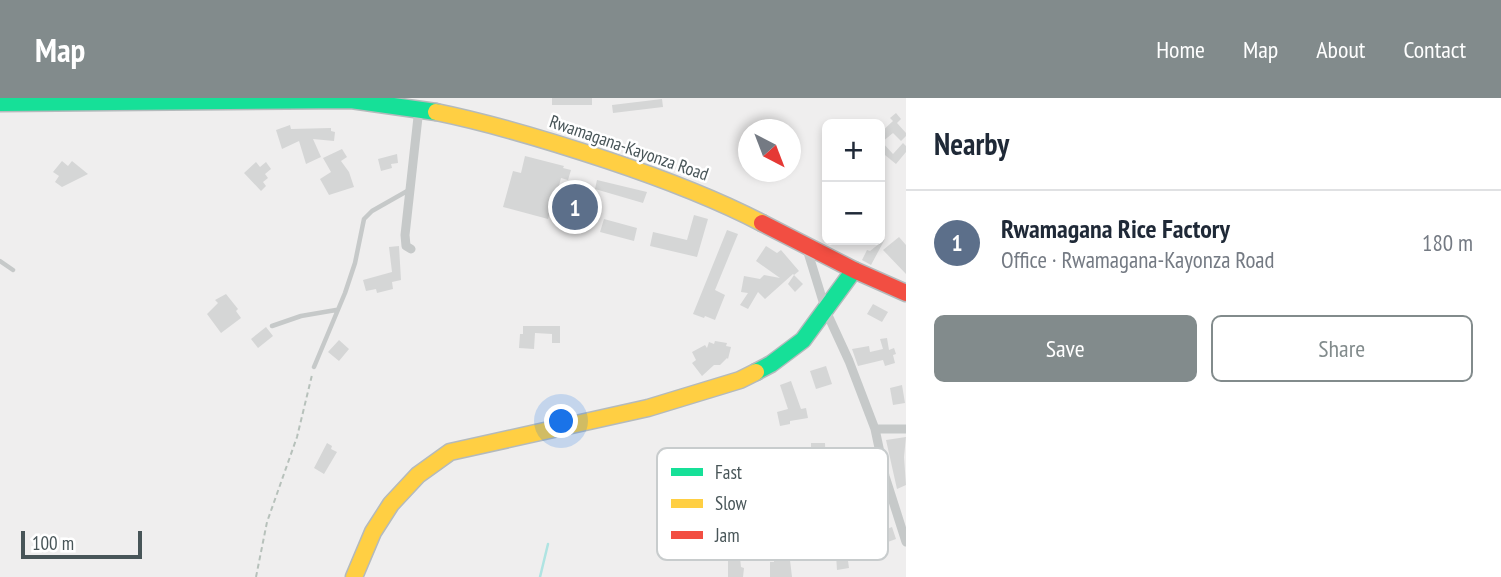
<!DOCTYPE html>
<html lang="en">
<head>
<meta charset="utf-8">
<style>
	:root { --surface:#fff; --page:#f6f6f7; --text:#1f2937; --muted:#747a83; --line:#e0e1e3; --accent:#828b8c }
	body { margin:0; font-family:"PT Sans Narrow",sans-serif; background:var(--page); color:var(--text) }
	.controls { position:absolute; right:21px; top:21px; display:grid; overflow:hidden; border-radius:10px; box-shadow:0 4px 10px #0003 }
	.controls button { width:63px; height:63px; display:grid; place-items:center; padding:0; border:0; border-bottom:2px solid var(--line); background:var(--surface); color:var(--text); font:35px sans-serif }
	.compass { position:absolute; left:738px; top:21px; width:63px; height:63px; border-radius:50%; background:var(--surface); box-shadow:0 4px 10px #0003; rotate:138deg }
	.scale { position:absolute; left:21px; bottom:18px; width:121px; box-sizing:border-box; padding-left:7px; border:4px solid #485558; border-top:0; font-size:19px; line-height:24px; white-space:nowrap; color:#485558; -webkit-text-stroke:5px #fff; paint-order:stroke }
	.you { position:absolute; left:562px; top:324px; width:24px; height:24px; margin:-18px; border:5px solid #fff; border-radius:50%; background:#1a73e8; box-shadow:0 0 0 10px #1a73e833 }
	.badge { display:grid; place-items:center; width:46px; height:46px; border-radius:50%; background:var(--accent); color:#fff; font-size:23px; font-weight:700 }
	.pin { position:absolute; translate:-50% -50%; border:4px solid #fff; box-shadow:0 2px 7px #0006 }
	.list { margin:0; padding:0; list-style:none }
	h2 { display:flex; justify-content:space-between; align-items:center; height:91px; margin:0; padding:0 28px; font-size:30px }
	h2 small { font-size:23px; font-weight:400; color:var(--muted) }
	.list li { display:grid; grid-template-columns:46px 1fr auto; gap:21px; align-items:center; box-sizing:border-box; height:105px; padding:0 28px; border-top:2px solid var(--line) }
	.list b { display:block; font-size:26px; white-space:nowrap }
	.list p { margin:0; font-size:23px; white-space:nowrap; color:var(--muted) }
	.list em { font-size:23px; font-style:normal; color:var(--muted) }
	.actions { display:flex; gap:14px; padding:21px 28px }
	.actions a { flex:1; padding:16px 0; border:2px solid var(--accent); border-radius:10px; text-align:center; font-size:24px; color:var(--accent) }
	.actions .main { background:var(--accent); color:#fff }
	.map { position:relative; flex:none; width:906px; height:479px; overflow:hidden }
	header { display:flex; align-items:center; gap:42px; box-sizing:border-box; height:98px; padding:0 35px; background:var(--accent); color:#fff }
	header strong { font-size:33px }
	nav { display:flex; gap:38px; margin-inline-start:auto; font-size:24px }
	main { display:flex }
	aside { flex:1; background:var(--surface) }
	.map>svg:first-child { display:block }
	.lines { fill:none; stroke-linecap:round; stroke-linejoin:round }
	.stream { stroke:#afe4e2; stroke-width:2.5 }
	.building { fill:#d5d6d6 }
	.fast-casing { stroke:#b4babc; stroke-width:19 }
	.slow-casing { stroke:#b4babc; stroke-width:19 }
	.jam-casing { stroke:#b4babc; stroke-width:19 }
	.path { stroke:#b7c1bb; stroke-width:2; stroke-dasharray:5 3.5; stroke-linecap:butt }
	.lane { stroke:#c6c9c9; stroke-width:4.5 }
	.street { stroke:#c6c9c9; stroke-width:9 }
	.fast { stroke:#16e098; stroke-width:16 }
	.slow { stroke:#ffcf43; stroke-width:16 }
	.jam { stroke:#f24e42; stroke-width:16 }
	.labels { text-anchor:middle; stroke-width:5; stroke-linejoin:round; paint-order:stroke }
	.street-label { font-size:18px; fill:#485558; stroke:#fff }
	.key { fill:#fff; stroke:#c8cccd; stroke-width:2 }
	.key-label { font-size:19px; fill:#485558 }
</style>
</head>
<body>
<header>
<strong>Map</strong>
<nav><a>Home</a><a>Map</a><a>About</a><a>Contact</a></nav>
</header>
<main>
<div class="map">
<svg width="906" height="479" viewBox="0 0 906 479">
	<rect width="100%" height="100%" fill="#efeeee"/>
	<g class="lines">
		<path class="stream" d="M540 479 548 446"/>
	</g>
	<path class="building" d="M552 0H592V7H552Z
		M662 1 663 9 613 15 612 7Z
		M896 15 901 21 897 25 906 35V38L901 43 893 35 882 44 893 56 903 45 906 48V54L896 66 880 53V35L893 23 890 20Z
		M290 27 291 31 331 30V33L335 34 334 43 313 41 321 59 306 66 299 43 282 51 276 32Z
		M342 51 347 59 341 63 349 74 354 89 329 97 320 81 331 74 323 60Z
		M397 56 398 65 391 66 392 70 381 73 378 61Z
		M525 58 564 68 563 70 571 72 568 82 561 80 554 107 568 111 565 119 550 115 548 121 503 109 513 73 521 75Z
		M62 63 68 68 72 63 88 76 62 89 55 84 59 78 53 74Z
		M256 64 260 69 266 64 271 71 265 76 268 80 263 84 266 88 261 93 244 75Z
		M597 82 647 94 643 105 595 91Z
		M569 115 586 119 583 130 566 125Z
		M694 117 708 121 697 159 650 148 653 134 687 142Z
		M604 121 637 130 634 143 600 134Z
		M727 132 738 136 715 192 725 197 715 222 705 218 704 220 693 216Z
		M899 139 906 147V176L883 152Z
		M885 141 871 167 862 162 867 152 870 153Z
		M399 148 401 182 392 184 393 191 377 195 376 191 366 193 363 182 392 174 389 149Z
		M766 148 777 155 781 152 799 173 794 177 803 186 795 194 788 186 794 177 793 176 765 201 758 194 748 211 740 207 748 195 741 194 744 178 760 181 764 177 780 180 756 163Z
		M226 196 238 211 236 213 241 220 221 235 207 216 218 205 215 202Z
		M873 206 888 214 882 224 867 216Z
		M523 228H560V245H552V236L535 235 534 251 519 250 520 236H523Z
		M266 229 273 238 258 250 251 241Z
		M887 240 889 252 894 250 896 256 893 257 895 265 885 268 883 262 858 268 852 251 869 248 870 254 883 251 880 241Z
		M339 242 349 251 339 263 328 254Z
		M715 243 727 245 726 248 731 249 728 261 727 260 720 267H714L702 278 692 265 696 262 692 254 705 247 707 250 709 244 714 246Z
		M826 268 832 286 816 291 810 273Z
		M791 283 801 311 806 310 808 320 790 323V326L780 328 777 314 788 311 780 287Z
		M902 287 905 305 893 307 890 290Z
		M906 339 904 359 906 387 897 391 886 342Z
		M327 345 332 348 331 351 337 354 324 376 314 370Z
		M811 345H825L826 373 797 375 798 379 787 381 789 401 815 398 814 396 827 394 830 414 814 417V420H794L793 410 782 411 780 399 768 401 767 386 779 384 774 360 800 354V351H811Z
		M870 391 872 399 869 401 870 405 880 403 887 431 892 429 896 441 885 445 886 452 858 458 857 449H859L848 396Z
		M774 445H788V462H790L792 479H770V464H774Z
		M739 450 741 469 744 470 743 479H728V451Z
		M847 456 849 470 837 472 836 457Z"/>
	<g class="lines">
		<defs>
			<path id="fast" d="M0 5 351 2 436 14
				M756 274 771 266 803 242 854 172"/>
			<path id="slow" d="M436 14C495 26 550 43 607 62 661 80 712 99 762 125
				M354 479 373 434 391 406 418 377 450 354 648 310 740 282 756 274"/>
			<path id="jam" d="M762 125 854 172 906 195"/>
		</defs>
		<use href="#fast" class="fast-casing"/>
		<use href="#slow" class="slow-casing"/>
		<use href="#jam" class="jam-casing"/>
		<path class="path" d="M256 479 267 424 297 339 312 277"/>
		<path class="lane" d="M0 163 13 172
			M272 228 301 218 336 212
			M314 269 345 195 355 165 364 121 372 113 409 92"/>
		<path class="street" d="M806 148 826 213 849 263 875 331 885 378 906 444
			M411 151 406 148 405 137 419 10
			M875 331H906"/>
		<use href="#fast" class="fast"/>
		<use href="#slow" class="slow"/>
		<use href="#jam" class="jam"/>
	</g>
	<g class="labels">
		<g class="street-label">
			<text transform="translate(629 50) rotate(19)" y="6">Rwamagana-Kayonza Road</text>
		</g>
	</g>
	<rect x="657" y="350" width="231" height="112" rx="10" class="key"/>
	<rect x="671" y="370" width="32" height="8" fill="#16e098"/>
	<rect x="671" y="401" width="32" height="9" fill="#ffcf43"/>
	<rect x="671" y="433" width="32" height="8" fill="#f24e42"/>
	<g class="key-label">
		<text x="715" y="381">Fast</text>
		<text x="715" y="412">Slow</text>
		<text x="715" y="444">Jam</text>
	</g>
</svg>
<div class="controls">
<button>+</button>
<button>−</button>
</div>
<svg class="compass" viewBox="-18 -18 36 36"><path d="M0-13l5 13h-10z" fill="#e53935"/><path d="M0 13l5-13h-10z" fill="#747a83"/></svg>
<div class="scale">100 m</div>
<div class="you"></div>
<div class="pin badge" style="left:575px;top:109px;background:#5c6f8a">1</div>
</div>
<aside>
<h2>Nearby<small></small></h2>
<ul class="list">
<li><span class="badge" style="background:#5c6f8a">1</span><div><b>Rwamagana Rice Factory</b><p>Office · Rwamagana-Kayonza Road</p></div><em>180 m</em></li>
</ul>
<div class="actions"><a class="main">Save</a><a>Share</a></div>
</aside>
</main>
</body>
</html>
